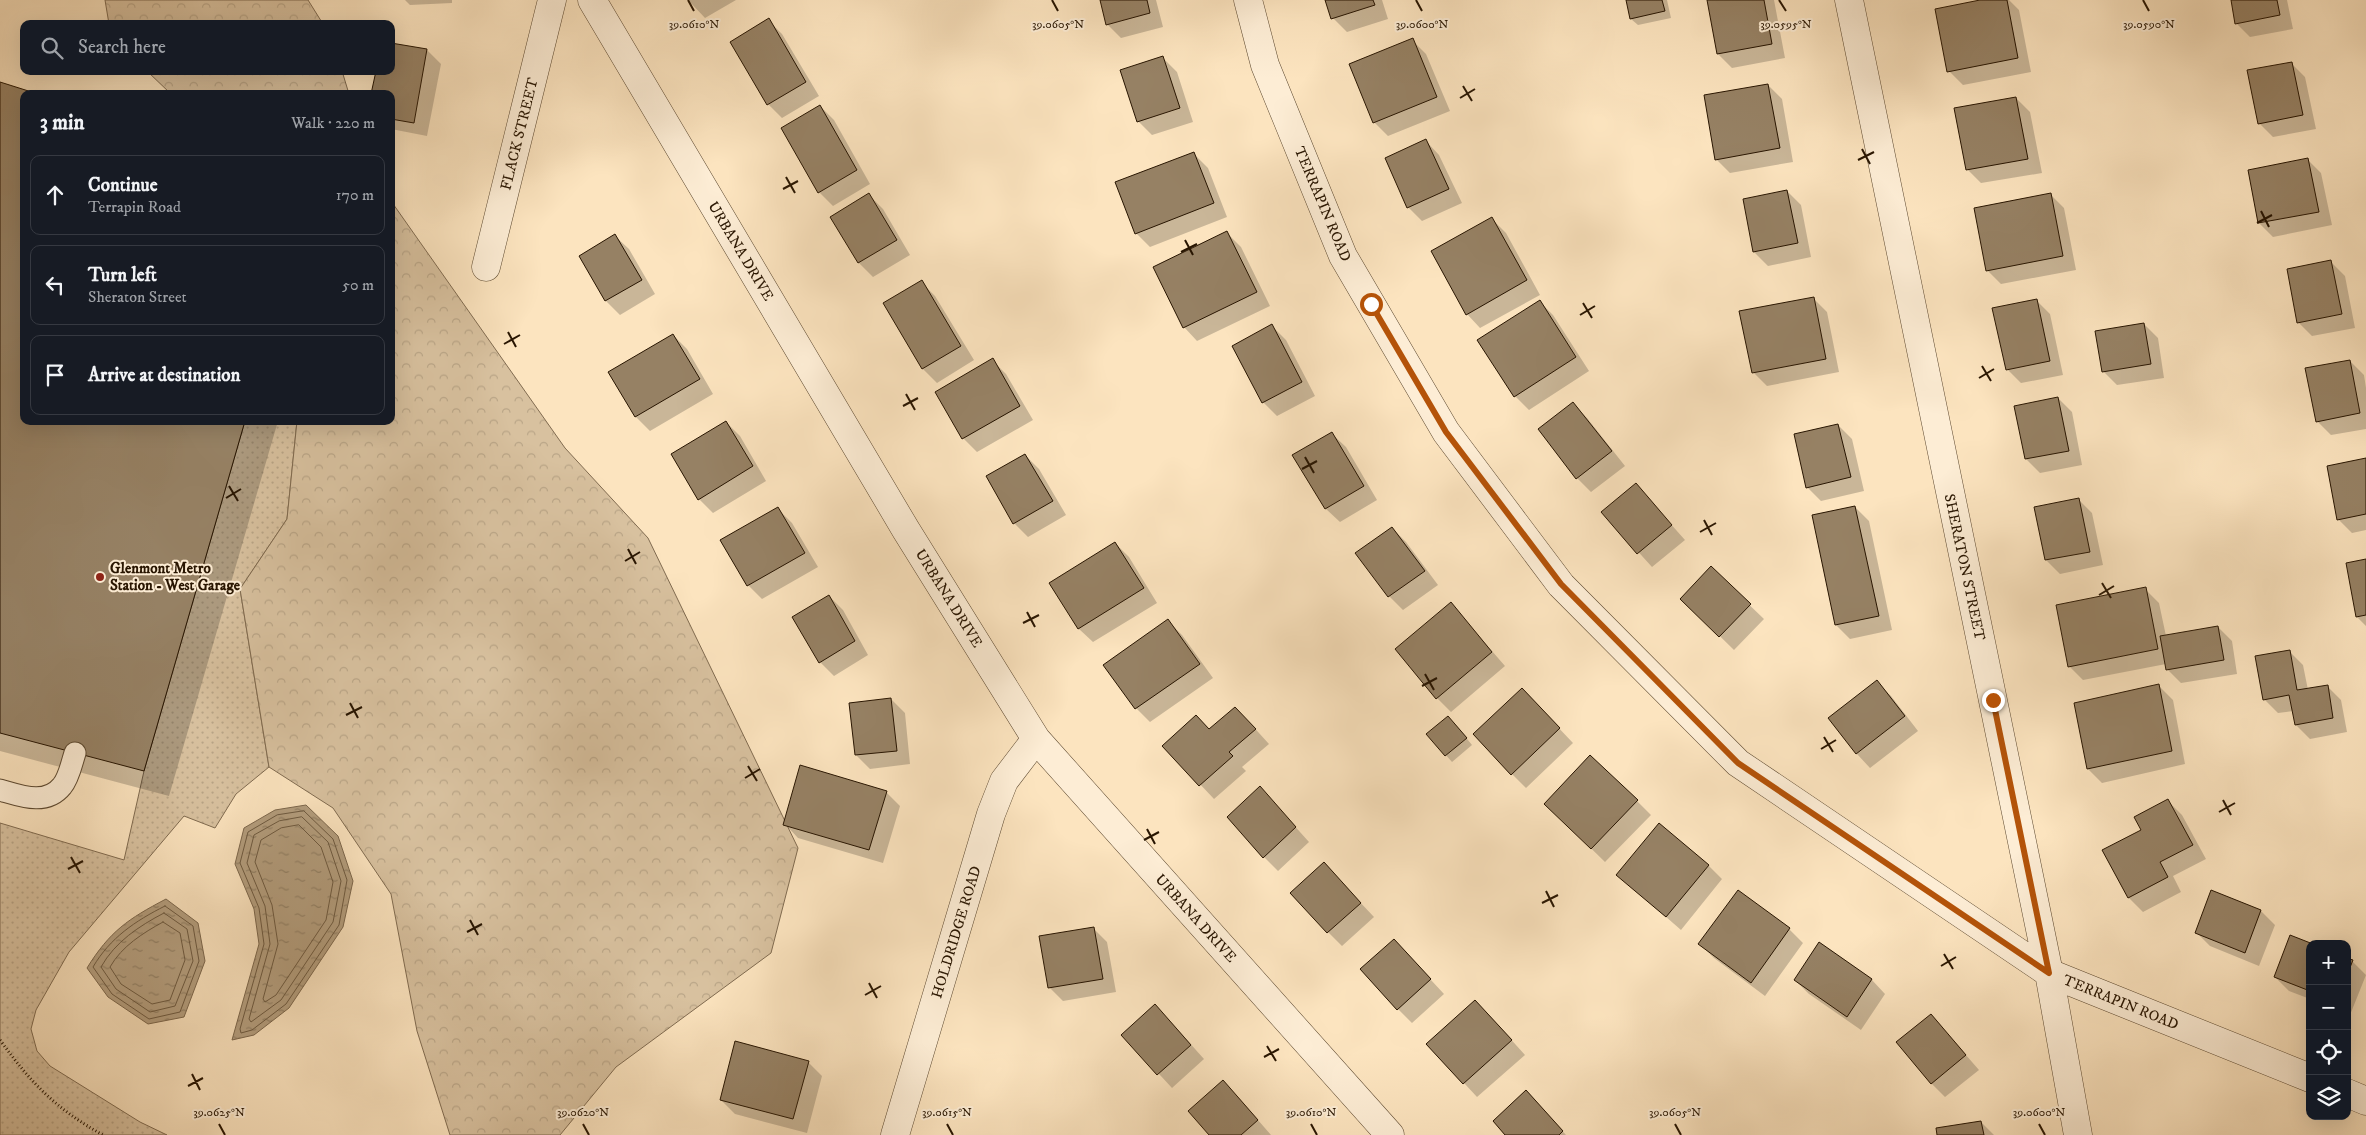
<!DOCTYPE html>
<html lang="en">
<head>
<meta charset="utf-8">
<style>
	:root { --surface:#171b24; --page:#242831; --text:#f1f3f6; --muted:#9ea1a6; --line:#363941 }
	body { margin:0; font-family:"IM FELL DW Pica",serif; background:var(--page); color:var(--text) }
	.controls { position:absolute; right:15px; bottom:15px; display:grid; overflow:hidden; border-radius:10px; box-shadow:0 5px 20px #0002 }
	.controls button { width:45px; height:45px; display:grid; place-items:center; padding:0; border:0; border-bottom:1px solid var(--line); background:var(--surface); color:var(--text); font:25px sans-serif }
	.stop { position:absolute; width:15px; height:15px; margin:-11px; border:4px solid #b45309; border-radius:50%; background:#fff }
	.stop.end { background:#b45309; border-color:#fff; box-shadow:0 1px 5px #0008 }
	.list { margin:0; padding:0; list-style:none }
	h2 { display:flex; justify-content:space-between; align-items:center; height:65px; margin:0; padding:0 20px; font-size:21px }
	h2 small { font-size:16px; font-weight:400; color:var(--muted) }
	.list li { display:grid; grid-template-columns:32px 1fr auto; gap:15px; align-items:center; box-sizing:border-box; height:80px; margin:0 10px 10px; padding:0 10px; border:1px solid var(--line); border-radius:10px }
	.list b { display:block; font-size:19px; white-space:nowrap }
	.list p { margin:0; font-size:16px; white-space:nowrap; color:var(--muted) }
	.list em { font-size:16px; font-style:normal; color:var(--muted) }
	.icon { flex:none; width:28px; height:28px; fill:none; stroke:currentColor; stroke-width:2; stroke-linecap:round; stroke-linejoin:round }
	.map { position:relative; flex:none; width:2366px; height:1135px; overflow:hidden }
	.search { position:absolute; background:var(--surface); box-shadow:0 5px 20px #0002; left:20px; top:20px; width:375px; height:55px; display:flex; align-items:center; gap:12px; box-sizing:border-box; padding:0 18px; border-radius:10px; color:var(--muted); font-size:19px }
	.panel { position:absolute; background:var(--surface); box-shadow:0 5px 20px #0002; left:20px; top:90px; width:375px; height:335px; border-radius:10px }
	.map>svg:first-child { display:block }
	.grass { fill:url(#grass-dots); stroke:#806b50 }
	.forest { fill:url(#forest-crowns); stroke:#806b50 }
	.water { fill:url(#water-ripples); stroke:#7c674c }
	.shadow { fill:#0003 }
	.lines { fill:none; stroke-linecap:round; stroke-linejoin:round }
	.shore { stroke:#6e5a40; stroke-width:1 }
	.building { fill:#968164; stroke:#281501 }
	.lane-casing { stroke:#5d4930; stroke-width:23 }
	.street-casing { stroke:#5d4930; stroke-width:29 }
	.path { stroke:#281501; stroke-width:3; stroke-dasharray:1 2.5; stroke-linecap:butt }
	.lane { stroke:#fdedd5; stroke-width:21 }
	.street { stroke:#fdedd5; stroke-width:28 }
	.route { stroke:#b45309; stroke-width:6 }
	.ticks { fill:none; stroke:#281501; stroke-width:2 }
	.poi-dot { fill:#8f2418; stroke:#fdedd5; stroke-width:2 }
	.labels { text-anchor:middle; stroke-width:4; stroke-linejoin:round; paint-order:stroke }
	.street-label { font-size:15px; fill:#281501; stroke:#fdedd5 }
	.poi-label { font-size:15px; font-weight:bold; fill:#281501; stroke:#fdedd5; text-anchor:start }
	.ticks-label { font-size:12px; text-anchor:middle; fill:#281501; stroke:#fdedd5; stroke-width:4; stroke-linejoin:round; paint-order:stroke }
</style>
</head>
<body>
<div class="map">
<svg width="2366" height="1135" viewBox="0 0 2366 1135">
	<defs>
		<pattern id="grass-dots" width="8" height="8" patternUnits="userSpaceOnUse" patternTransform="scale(1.25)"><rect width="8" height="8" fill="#d8c19f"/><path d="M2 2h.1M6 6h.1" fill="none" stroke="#b9a587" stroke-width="1.8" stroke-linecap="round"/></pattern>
		<pattern id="forest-crowns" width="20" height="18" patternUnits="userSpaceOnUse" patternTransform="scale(1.25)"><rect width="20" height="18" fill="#d8c19f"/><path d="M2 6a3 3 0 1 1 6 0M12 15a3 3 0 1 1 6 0" fill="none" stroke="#b9a587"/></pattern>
		<pattern id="water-ripples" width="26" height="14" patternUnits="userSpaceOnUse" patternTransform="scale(1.25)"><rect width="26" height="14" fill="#b49e7e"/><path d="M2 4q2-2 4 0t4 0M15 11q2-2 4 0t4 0" fill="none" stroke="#928065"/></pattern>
	</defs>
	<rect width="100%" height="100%" fill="#fce4bf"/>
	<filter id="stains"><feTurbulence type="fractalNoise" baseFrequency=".004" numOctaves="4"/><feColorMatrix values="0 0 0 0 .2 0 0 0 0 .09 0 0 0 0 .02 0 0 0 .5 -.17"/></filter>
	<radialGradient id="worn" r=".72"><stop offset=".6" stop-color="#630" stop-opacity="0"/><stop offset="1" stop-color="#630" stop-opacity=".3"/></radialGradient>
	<path class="grass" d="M245 421H297L287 519 240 589 269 767 236 794 215 828 184 816 69 952 36 1010 31 1029 37 1051 50 1066 140 1122 167 1135H0V823L124 860 144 771Z"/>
	<path class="forest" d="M105 0H308L323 24H109Z
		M147 71H342L349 94H171Z
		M391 201 565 448 648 538 798 848 771 953 616 1067 560 1135H450L417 1031 391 894 333 808 269 767 240 589 287 519 297 421H391Z"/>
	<path class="water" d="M306 805 338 836 353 881 343 927 289 1008 254 1035 232 1040 259 944 254 909 235 864 244 828 275 810Z
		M166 899 198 923 205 961 184 1017 148 1024 108 997 87 968C110 931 128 919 166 899Z"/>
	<path class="shadow" d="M405 0H452V3L410 5Z
		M688 0H736L705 18Z
		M1101 0H1156L1163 27 1121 38 1107 24Z
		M1327 0H1382L1388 19 1347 32 1333 18Z
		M1627 0H1667L1671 18 1638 25 1631 19Z
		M1708 0H1774L1785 58 1732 68 1718 54Z
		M1987 0H2009L2019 10 2031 72 1963 85 1949 71Z
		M2232 0H2287L2293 29 2250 37 2236 23Z
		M768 20 782 34 819 96 782 118 768 104Z
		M1412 40 1426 54 1450 111 1388 136 1374 122Z
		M391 44 427 50 441 64 427 136 391 129Z
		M1163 58 1177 72 1193 122 1152 135 1138 121Z
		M2291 63 2305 77 2316 129 2273 137 2259 123Z
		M0 85 24 94V421H278L169 796 0 751Z
		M1768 85 1782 99 1793 162 1730 173 1716 159Z
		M2016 98 2030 112 2042 173 1981 183 1967 169Z
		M820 106 834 120 870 184 833 206 819 192Z
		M1426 141 1439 155 1462 203 1422 221 1408 207Z
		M1194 154 1208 168 1227 217 1150 247 1136 233Z
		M2307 159 2321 173 2332 225 2273 237 2259 223Z
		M1787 191 1801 205 1811 257 1768 266 1754 252Z
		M2050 194 2064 208 2076 270 2001 284 1987 270Z
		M869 195 883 209 910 255 873 277 859 263 831 217Z
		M1492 219 1506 233 1540 295 1480 328 1467 314Z
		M1227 233 1241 247 1270 306 1197 341 1184 327Z
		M615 236 629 249 655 294 620 315 606 301 580 256Z
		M2331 262 2345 276 2355 328 2312 336 2298 322Z
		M921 282 935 296 974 360 937 383 923 369Z
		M1813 298 1827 312 1839 372 1767 386 1753 372Z
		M2036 300 2050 314 2063 375 2021 383 2007 369Z
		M1539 301 1553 315 1589 371 1529 410 1515 396 1479 340Z
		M2144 324 2158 338 2164 378 2117 385 2103 371Z
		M1272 326 1286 340 1315 396 1277 416 1263 402Z
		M673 335 687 349 713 394 650 431 636 417 610 372Z
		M992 360 1006 374 1033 420 977 452 963 438 937 393Z
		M2350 361 2364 375 2366 388V429L2331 435 2317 421Z
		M2058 398 2072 412 2082 465 2040 473 2026 459Z
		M1573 404 1587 418 1625 466 1591 492 1577 478 1539 429Z
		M726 422 740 436 766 481 713 513 699 499Z
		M1838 425 1852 439 1864 491 1821 501 1807 487Z
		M1332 434 1346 447 1377 500 1340 522 1326 509 1294 456Z
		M1025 455 1039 469 1066 515 1028 537 1014 523Z
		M2366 459V530L2352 533 2338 519Z
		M1636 485 1685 540 1652 567 1603 513Z
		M2078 499 2092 513 2103 565 2060 574 2046 560Z
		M1855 507 1869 521 1892 630 1850 639 1836 625Z
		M778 509 792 523 818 567 762 599 748 585Z
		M1392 528 1406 542 1438 585 1403 610 1389 596Z
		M1115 543 1129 557 1157 603 1093 642 1079 629 1051 584Z
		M2366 561V626L2357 617Z
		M1711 568 1764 619 1734 650 1682 599Z
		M2145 589 2159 603 2166 636 2218 627 2232 641 2237 674 2181 683 2167 669 2166 664 2083 680 2069 666Z
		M829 596 843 610 868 655 834 676 820 662Z
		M1451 604 1505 666 1451 712 1437 698Z
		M1168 621 1182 635 1213 678 1150 722 1136 708Z
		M2289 651 2303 665 2308 690 2327 686 2341 700 2347 732 2310 739 2296 725 2293 711 2278 713 2264 699Z
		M1877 682 1891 696 1918 731 1870 768 1857 754 1829 719Z
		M2159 686 2173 700 2185 764 2102 783 2088 769Z
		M891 699 905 713 910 764 870 769 856 755Z
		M1536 704 1573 743 1526 788 1512 774Z
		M1249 722 1269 744 1242 767 1246 771 1214 799 1164 746 1210 730Z
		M1455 724 1472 745 1452 762 1428 735Z
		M886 792 900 806 883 863 798 838 785 824Z
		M1637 801 1651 815 1605 862 1559 817Z
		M2168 801 2182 815 2206 859 2173 876 2181 892 2143 912 2129 898 2104 851 2142 831Z
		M1273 802 1309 842 1278 871 1264 857Z
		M1324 864 1374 917 1342 946 1328 932Z
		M1708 865 1722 879 1681 930 1618 875Z
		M1738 891 1789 929 1803 943 1765 996 1714 958 1700 944Z
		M2212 892 2261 911 2275 925 2259 966 2210 946 2196 932Z
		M1093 928 1107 942 1116 992 1063 1001 1049 987Z
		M1394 940 1444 994 1412 1023 1398 1009Z
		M1819 944 1872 980 1885 994 1861 1030 1809 994 1795 980Z
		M2310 944V999L2289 991 2275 977Z
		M2347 959 2352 961 2366 975 2350 1015 2347 1014Z
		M1489 1015 1525 1055 1477 1097 1464 1083Z
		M1931 1015 1979 1070 1945 1097 1931 1083Z
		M1169 1020 1204 1059 1172 1088 1123 1035Z
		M808 1062 822 1076 807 1133 735 1114 721 1100Z
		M1223 1082 1237 1096 1271 1135H1210Z
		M1540 1106 1566 1135H1507Z
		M1981 1122 1994 1135H1939Z"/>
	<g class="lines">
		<path class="shore" d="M304 811 333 839 347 880 339 925 286 1004 252 1030 241 1033 240 1029 264 944 259 908 240 863 248 832 277 815Z
			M302 817 328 842 341 881 333 922 281 1000 251 1022 249 1019 270 944 265 906 247 863 254 835 279 821Z
			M299 825 321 847 333 882 326 920 276 995 265 1002 263 999 278 944 272 905 255 862 261 840 281 828Z
			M165 906 193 926 199 961 180 1012 149 1019 112 994 93 967C110 938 135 921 165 906Z
			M164 913 187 929 193 961 175 1006 150 1012 116 989 101 967C115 942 139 926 164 913Z
			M163 922 180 933 185 960 170 1000 152 1004 121 984 110 967C122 946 143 933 163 922Z"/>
	</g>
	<path class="building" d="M1100 0H1147L1150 13 1106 25Z
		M1325 0H1373L1375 5 1331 19Z
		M1626 0H1662L1665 11 1630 19Z
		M1707 0H1764L1772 44 1717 54Z
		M1980 0H2007L2018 58 1947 72 1935 9Z
		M2231 0H2277L2280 15 2235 24Z
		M769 18 806 82 767 105 730 42Z
		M1413 38 1437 97 1373 123 1349 64Z
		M391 43 427 49 414 123 391 119V94H371L376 71H391Z
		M1163 56 1180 108 1137 122 1120 70Z
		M2292 62 2303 115 2258 124 2247 70Z
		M0 82 38 94H24V421H245L144 771 0 733Z
		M1768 84 1780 148 1715 160 1704 95Z
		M2016 97 2028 159 1966 170 1954 108Z
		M820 105 857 170 818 193 781 128Z
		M1426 139 1449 189 1407 208 1385 158Z
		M1194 152 1214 203 1135 234 1115 182Z
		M2308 158 2319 212 2258 223 2248 170Z
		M1787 190 1798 243 1753 252 1743 199Z
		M869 193 897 240 858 263 830 217Z
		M2051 193 2063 256 1986 271 1974 208Z
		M1492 217 1527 280 1466 315 1431 251Z
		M1227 231 1257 292 1183 328 1153 267Z
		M615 234 642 280 605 301 579 256Z
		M2331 260 2342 314 2297 323 2287 269Z
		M922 280 961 346 922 369 883 303Z
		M1814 297 1826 359 1752 373 1739 311Z
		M2037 299 2050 361 2006 370 1992 308Z
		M1540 300 1576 357 1514 397 1477 340Z
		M2144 323 2151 364 2102 372 2095 331Z
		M1272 324 1302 382 1262 403 1232 346Z
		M673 334 700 379 635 417 608 372Z
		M993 358 1020 406 962 439 935 392Z
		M2350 360 2360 413 2316 422 2305 368Z
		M2058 397 2069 451 2025 459 2014 406Z
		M1573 402 1612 451 1576 479 1538 429Z
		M726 421 753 466 698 500 671 454Z
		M1838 424 1851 477 1806 488 1794 434Z
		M1332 432 1364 486 1325 509 1292 455Z
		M1025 454 1053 501 1013 524 986 476Z
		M2366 458V514L2337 520 2327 466Z
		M1636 483 1672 525 1637 554 1601 512Z
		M2079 498 2090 552 2045 560 2034 507Z
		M1855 506 1879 616 1835 625 1812 515Z
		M778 507 805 553 747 586 720 540Z
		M1392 527 1425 571 1388 597 1355 553Z
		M1115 542 1144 588 1078 629 1049 583Z
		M2366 559V615L2356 617 2346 563Z
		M1711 566 1751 604 1719 637 1680 599Z
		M2146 587 2158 649 2068 667 2056 605Z
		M829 595 855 641 819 663 792 617Z
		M1451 602 1492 652 1436 699 1395 649Z
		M1168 619 1200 664 1135 709 1103 665Z
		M2218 626 2224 660 2166 670 2160 636Z
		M2290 650 2297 690 2328 685 2333 718 2295 725 2289 695 2263 700 2255 656Z
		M1877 680 1905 716 1856 754 1828 718Z
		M2159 684 2172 751 2087 769 2074 703Z
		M1522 688 1560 728 1511 775 1473 734Z
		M891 698 897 751 855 755 849 703Z
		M1235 707 1256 729 1229 752 1233 756 1199 786 1162 746 1196 715 1209 729Z
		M1448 716 1467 738 1445 756 1426 734Z
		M1590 755 1638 800 1591 849 1544 804Z
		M800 765 887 791 869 850 783 825Z
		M1260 786 1296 827 1263 858 1227 817Z
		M2168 799 2193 845 2160 862 2168 877 2128 898 2102 850 2141 830 2134 817Z
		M1659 823 1709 865 1666 917 1616 875Z
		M1324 862 1361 903 1327 933 1290 893Z
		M1738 890 1790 928 1751 983 1698 944Z
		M2211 890 2261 910 2245 953 2195 933Z
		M1094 927 1103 979 1048 988 1039 936Z
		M2290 935 2313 944H2310V991L2274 977Z
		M1394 939 1431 979 1397 1010 1360 969Z
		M1819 942 1872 979 1847 1017 1794 980Z
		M2347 958 2353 960 2347 975Z
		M1475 1000 1512 1040 1463 1084 1426 1044Z
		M1155 1004 1191 1045 1157 1075 1121 1035Z
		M1931 1014 1966 1055 1931 1084 1896 1042Z
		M735 1041 809 1061 793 1119 720 1100Z
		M1223 1080 1258 1120 1241 1135H1209L1188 1111Z
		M1526 1090 1563 1131 1559 1135H1505L1493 1121Z
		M1981 1121 1984 1135H1937L1936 1128Z"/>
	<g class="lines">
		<defs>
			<path id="lane" d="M0 790C21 796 46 806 62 786 69 778 72 762 75 753"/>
			<path id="street" d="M592 0 906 530 1036 739 1390 1135
				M1248 0 1265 65 1343 256 1446 432 1561 585 1738 763 2049 973 2310 1078
				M1849 0 2049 973 2078 1135
				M486 267 552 0
				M2347 1093 2366 1101
				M895 1135 991 814 1004 781 1036 739"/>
		</defs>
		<use href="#lane" class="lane-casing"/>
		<use href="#street" class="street-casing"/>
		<path class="path" d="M0 1040C31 1083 56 1109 103 1135"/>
		<use href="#lane" class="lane"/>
		<use href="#street" class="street"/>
	</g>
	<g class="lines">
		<path class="route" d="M1371 304 1446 432 1561 584 1738 763 2049 973 1993 700"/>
	</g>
	<path class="ticks" d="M688 0 694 11M1052 0 1058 11M1416 0 1422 11M1779 0 1786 11M2143 0 2149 11M1463 86 1472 101M1460 98 1475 89M1862 149 1870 164M1858 160 1874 152M786 177 795 193M783 189 798 181M2261 211 2269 227M2257 223 2272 215M1185 240 1193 255M1181 252 1197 244M1583 303 1592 318M1580 315 1595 306M508 332 516 347M504 344 520 335M1982 366 1991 381M1979 378 1994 369M906 394 915 410M903 406 918 398M1305 457 1314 473M1302 469 1317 461M229 486 238 501M226 498 241 489M1704 520 1712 535M1700 532 1716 523M628 549 636 564M625 561 640 552M2102 583 2111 598M2099 595 2114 586M1027 612 1035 627M1023 623 1039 615M1425 674 1434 690M1422 686 1437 678M350 703 358 718M346 715 362 707M1824 737 1833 752M1821 749 1836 740M748 766 757 781M745 778 760 769M2223 800 2231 815M2219 812 2235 803M1147 829 1155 844M1144 840 1159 832M71 857 80 873M68 869 83 861M1546 891 1554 907M1542 903 1558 895M470 920 478 935M467 932 482 924M1944 954 1953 969M1941 966 1956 957M869 983 877 998M865 995 881 986M1267 1046 1276 1061M1264 1057 1279 1049M192 1074 200 1090M188 1086 203 1078M219 1124 225 1135M583 1124 589 1135M947 1124 953 1135M1311 1124 1317 1135M1675 1124 1681 1135M2039 1124 2045 1135"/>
	<circle class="poi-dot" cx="100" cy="577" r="5"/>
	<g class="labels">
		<g class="street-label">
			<text transform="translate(519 134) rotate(-76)" y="5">FLACK STREET</text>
			<text transform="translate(1323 204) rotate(67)" y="5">TERRAPIN ROAD</text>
			<text transform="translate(741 251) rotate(59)" y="5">URBANA DRIVE</text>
			<text transform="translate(1965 567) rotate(78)" y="5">SHERATON STREET</text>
			<text transform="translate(949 598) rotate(58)" y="5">URBANA DRIVE</text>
			<text transform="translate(1196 918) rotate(48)" y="5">URBANA DRIVE</text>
			<text transform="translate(956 932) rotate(-73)" y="5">HOLDRIDGE ROAD</text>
			<text transform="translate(2121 1002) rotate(22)" y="5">TERRAPIN ROAD</text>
		</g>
		<g class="poi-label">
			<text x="110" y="573">Glenmont Metro<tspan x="110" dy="17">Station - West Garage</tspan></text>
		</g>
	</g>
	<g class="ticks-label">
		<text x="694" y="28">39.0610°N</text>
		<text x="1058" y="28">39.0605°N</text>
		<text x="1422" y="28">39.0600°N</text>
		<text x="1786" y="28">39.0595°N</text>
		<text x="2149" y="28">39.0590°N</text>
		<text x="219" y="1116">39.0625°N</text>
		<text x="583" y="1116">39.0620°N</text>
		<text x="947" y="1116">39.0615°N</text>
		<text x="1311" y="1116">39.0610°N</text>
		<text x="1675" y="1116">39.0605°N</text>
		<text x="2039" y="1116">39.0600°N</text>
	</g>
	<rect width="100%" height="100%" filter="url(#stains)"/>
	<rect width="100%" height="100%" fill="url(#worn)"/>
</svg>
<div class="controls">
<button>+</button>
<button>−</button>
<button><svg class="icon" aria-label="locate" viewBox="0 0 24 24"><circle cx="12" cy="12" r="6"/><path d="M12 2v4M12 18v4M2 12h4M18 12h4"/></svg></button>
<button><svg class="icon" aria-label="layers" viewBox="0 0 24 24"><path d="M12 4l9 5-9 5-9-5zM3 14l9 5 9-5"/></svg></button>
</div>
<div class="stop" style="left:1371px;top:304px"></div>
<div class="stop end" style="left:1993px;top:700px"></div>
<div class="search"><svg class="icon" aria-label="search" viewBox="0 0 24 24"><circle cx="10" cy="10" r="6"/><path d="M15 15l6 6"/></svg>Search here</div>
<section class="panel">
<h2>3 min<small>Walk · 220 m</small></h2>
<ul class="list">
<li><svg class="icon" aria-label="ahead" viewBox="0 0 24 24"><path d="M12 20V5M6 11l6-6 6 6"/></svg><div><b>Continue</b><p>Terrapin Road</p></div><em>170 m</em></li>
<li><svg class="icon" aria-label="left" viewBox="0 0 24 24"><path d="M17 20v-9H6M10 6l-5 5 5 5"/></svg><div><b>Turn left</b><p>Sheraton Street</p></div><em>50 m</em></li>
<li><svg class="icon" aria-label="arrive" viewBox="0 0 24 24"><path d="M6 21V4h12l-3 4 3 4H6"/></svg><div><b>Arrive at destination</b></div></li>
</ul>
</section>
</div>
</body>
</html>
